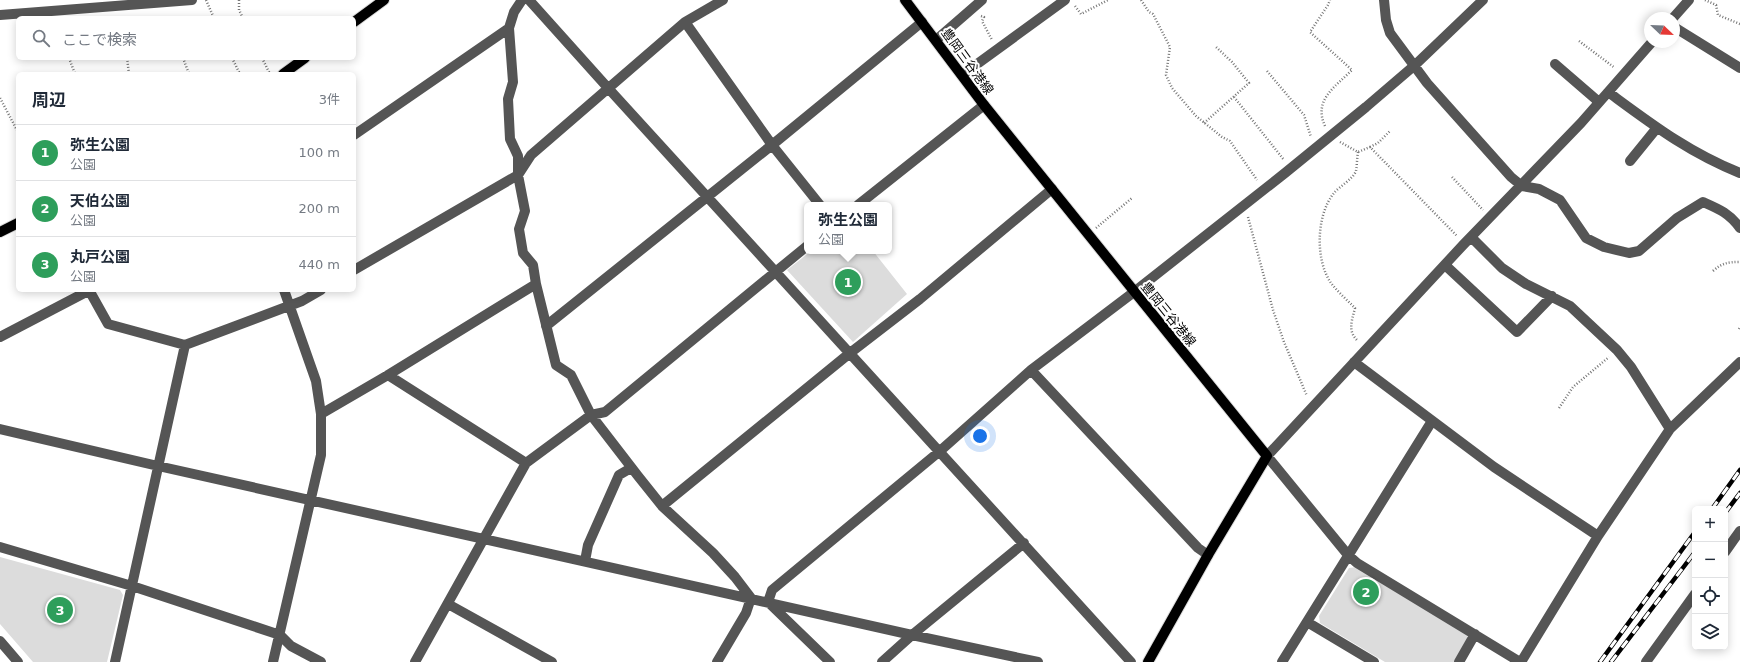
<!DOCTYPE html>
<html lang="ja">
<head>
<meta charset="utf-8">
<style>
	:root { --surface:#fff; --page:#f6f6f7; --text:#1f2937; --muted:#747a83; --line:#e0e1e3; --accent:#000 }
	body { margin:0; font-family:"DejaVu Sans","Noto Sans JP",sans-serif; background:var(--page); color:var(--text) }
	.controls { position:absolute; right:12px; bottom:12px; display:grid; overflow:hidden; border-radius:6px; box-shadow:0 2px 10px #0003 }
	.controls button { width:36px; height:36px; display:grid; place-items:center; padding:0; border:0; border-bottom:1px solid var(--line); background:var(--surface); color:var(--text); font:20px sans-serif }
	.compass { position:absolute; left:1644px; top:12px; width:36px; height:36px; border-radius:50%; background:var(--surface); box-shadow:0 2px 10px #0003; rotate:113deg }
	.you { position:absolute; left:980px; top:436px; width:14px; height:14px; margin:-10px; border:3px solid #fff; border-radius:50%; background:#1a73e8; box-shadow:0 0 0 6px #1a73e833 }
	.badge { display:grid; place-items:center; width:26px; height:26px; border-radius:50%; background:var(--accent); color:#fff; font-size:13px; font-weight:700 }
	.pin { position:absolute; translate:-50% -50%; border:2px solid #fff; box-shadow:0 1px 4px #0006 }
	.popup { position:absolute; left:804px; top:202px; width:88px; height:52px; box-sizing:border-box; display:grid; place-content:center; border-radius:6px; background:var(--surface); filter:drop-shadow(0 1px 3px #0005); font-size:13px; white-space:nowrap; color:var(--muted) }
	.popup b { font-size:15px; color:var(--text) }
	.popup::after { content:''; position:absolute; left:50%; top:100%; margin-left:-8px; border:8px solid transparent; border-top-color:var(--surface) }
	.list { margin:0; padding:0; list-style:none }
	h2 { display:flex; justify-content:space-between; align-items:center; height:52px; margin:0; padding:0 16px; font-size:17px }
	h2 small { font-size:13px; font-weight:400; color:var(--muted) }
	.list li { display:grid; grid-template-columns:26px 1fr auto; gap:12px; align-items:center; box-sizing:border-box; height:56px; padding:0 16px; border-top:1px solid var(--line) }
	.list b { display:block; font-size:15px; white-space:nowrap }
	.list p { margin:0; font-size:13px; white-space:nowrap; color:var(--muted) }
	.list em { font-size:13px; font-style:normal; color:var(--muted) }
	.icon { flex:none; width:22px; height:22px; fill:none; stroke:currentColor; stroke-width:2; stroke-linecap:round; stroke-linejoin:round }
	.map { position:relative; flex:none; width:1740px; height:662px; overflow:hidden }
	.search { position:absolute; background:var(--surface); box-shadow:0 2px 10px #0003; left:16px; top:16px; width:340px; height:44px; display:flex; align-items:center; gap:10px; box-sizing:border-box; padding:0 14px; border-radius:6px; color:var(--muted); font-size:15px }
	.panel { position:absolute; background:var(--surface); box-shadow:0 2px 10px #0003; left:16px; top:72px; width:340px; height:220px; border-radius:6px }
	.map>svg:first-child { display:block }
	.green { fill:#dcdcdc }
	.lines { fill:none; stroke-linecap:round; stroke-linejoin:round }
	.major-casing { stroke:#dbdbdb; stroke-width:12 }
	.path { stroke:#777; stroke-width:2.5; stroke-dasharray:1 2; stroke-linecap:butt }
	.minor { stroke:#555; stroke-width:10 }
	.major { stroke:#000; stroke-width:10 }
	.rail-casing { stroke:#000; stroke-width:4.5 }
	.rail { stroke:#fff; stroke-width:3; stroke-dasharray:9; stroke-linecap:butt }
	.labels { text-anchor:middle; stroke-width:4; stroke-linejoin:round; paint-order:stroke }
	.street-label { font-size:13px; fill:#000; stroke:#fff }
</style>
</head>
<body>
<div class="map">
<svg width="1740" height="662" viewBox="0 0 1740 662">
	<rect width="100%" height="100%" fill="#fff"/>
	<path class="green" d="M811 251H873L907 294 853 342 787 270Z
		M0 557 120 590 123 595 107 662H33L0 624Z
		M1357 567 1467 635 1468 642 1456 662H1385L1320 623 1319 616 1349 568Z"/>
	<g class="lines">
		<defs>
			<path id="major" d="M905 0 984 105 1267 456 1208 555 1148 662
				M354 22 384 0
				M283 74 305 58
				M0 232 18 223"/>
		</defs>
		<use href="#major" class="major-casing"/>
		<path class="path" d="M206 0 214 18
			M239 0V10L243 18
			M1141 0 1149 12 1153 14 1170 47 1166 75 1172 88 1196 116 1222 137 1230 141 1257 180
			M1705 0 1716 5 1718 15 1740 24
			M1075 6 1081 14 1108 0
			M981 16 984 17 982 21 992 40
			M1579 41 1615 68
			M69 58 75 74
			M127 58 129 74
			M183 58 189 74
			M232 58 240 74
			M262 58 270 74
			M1267 71 1304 115 1311 137
			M1234 97 1284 160
			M0 98 18 132
			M1204 123 1249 83 1232 62 1215 46
			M1325 126C1313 100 1335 87 1352 70L1310 32 1328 5 1330 0
			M1340 142 1358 152 1370 147 1457 236
			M1370 147 1378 143 1390 131
			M1358 152C1357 158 1357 165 1356 171 1353 179 1340 186 1334 193 1316 215 1315 260 1331 283 1338 292 1347 300 1355 308 1352 321 1347 331 1358 341
			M1452 177 1483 210
			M1248 217 1273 310 1284 342 1307 396
			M1096 228 1132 198
			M1713 271C1722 263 1728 262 1740 262
			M1739 329 1740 327
			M1559 408 1573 387 1609 357"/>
		<path class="minor" d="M522 0 514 12 509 28 513 82 508 99 510 139 518 156V175L525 211 519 229 523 253 533 265 536 284 556 365 571 375 591 415 638 476 662 506 713 553 735 577 751 598 746 613 717 662
			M529 0 608 88 1131 662
			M1384 0 1386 20 1390 33 1427 83 1511 177 1522 186 1539 189 1560 200 1586 238 1604 247 1629 253 1639 251 1677 218 1703 202C1719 209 1729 213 1740 228
			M0 15 192 0
			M1673 18 1689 0
			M685 22 772 145 820 205
			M1674 27 1740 68
			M936 40 982 0
			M1555 64 1599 102
			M962 75 1065 0
			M1608 92C1653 125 1688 152 1740 173
			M354 135 509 28
			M1630 161 1656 129
			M858 205 984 105
			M1471 237 1502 268 1526 284 1570 306 1617 350 1631 367 1670 429
			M1445 265 1517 332 1552 296
			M354 270 518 175 531 155 685 22 723 0
			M89 290 108 324 185 345 302 301 321 290
			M546 326 772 145 922 22
			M0 337 90 290
			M1354 362 1494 467 1598 536
			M1031 370 1198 548 1208 555
			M388 375 526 463
			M321 414 388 375 536 284
			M0 429 158 466 912 635 1038 662
			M662 506 850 353 920 299 1052 189
			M0 547 132 586 280 635 291 646 321 662
			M1725 552 1740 531
			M585 561 588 545 619 475 631 468
			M448 604 552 662
			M1307 622 1374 662
			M0 641 18 662
			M115 662 185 345
			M273 662 321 455V414L316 381 284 290
			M415 662 526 463 591 415 605 412 807 246
			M830 662 768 602 772 590 940 451 1031 370 1134 292 1285 173 1366 107 1415 65 1483 0
			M882 662 912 635 1024 543
			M1282 662 1432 421
			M1459 662 1475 634
			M1520 662 1357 563 1348 555 1267 456 1464 244 1581 123 1652 42
			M1521 662 1598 536 1670 429 1740 362
			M1646 662 1695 594"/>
		<use href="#major" class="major"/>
		<defs>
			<path id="rail" d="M1712 509 1740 470
				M1725 513 1740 493
				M1600 662 1695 532
				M1611 662 1695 552"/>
		</defs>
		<use href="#rail" class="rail-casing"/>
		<use href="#rail" class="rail"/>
	</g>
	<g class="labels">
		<g class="street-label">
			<text transform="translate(968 61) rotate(54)" y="5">豊岡三谷港線</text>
			<text transform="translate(1169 314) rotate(51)" y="5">豊岡三谷港線</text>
		</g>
	</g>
</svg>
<div class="controls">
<button>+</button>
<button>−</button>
<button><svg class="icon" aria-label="locate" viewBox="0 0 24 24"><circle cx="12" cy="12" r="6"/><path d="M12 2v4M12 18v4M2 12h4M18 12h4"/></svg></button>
<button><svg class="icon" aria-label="layers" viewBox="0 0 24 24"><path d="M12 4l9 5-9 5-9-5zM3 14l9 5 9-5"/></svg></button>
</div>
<svg class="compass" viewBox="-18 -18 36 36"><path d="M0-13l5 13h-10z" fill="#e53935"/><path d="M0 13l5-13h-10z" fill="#747a83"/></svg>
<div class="you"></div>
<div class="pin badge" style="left:848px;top:282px;background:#2e9e5b">1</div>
<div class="popup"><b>弥生公園</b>公園</div>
<div class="pin badge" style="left:1366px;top:592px;background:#2e9e5b">2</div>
<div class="pin badge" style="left:60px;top:610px;background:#2e9e5b">3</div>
<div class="search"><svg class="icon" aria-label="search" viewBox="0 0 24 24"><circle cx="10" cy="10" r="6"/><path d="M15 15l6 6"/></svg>ここで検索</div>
<section class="panel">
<h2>周辺<small>3件</small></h2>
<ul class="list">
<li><span class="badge" style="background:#2e9e5b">1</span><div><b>弥生公園</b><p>公園</p></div><em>100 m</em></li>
<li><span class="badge" style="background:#2e9e5b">2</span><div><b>天伯公園</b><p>公園</p></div><em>200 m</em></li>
<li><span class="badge" style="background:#2e9e5b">3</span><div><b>丸戸公園</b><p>公園</p></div><em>440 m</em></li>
</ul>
</section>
</div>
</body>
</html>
